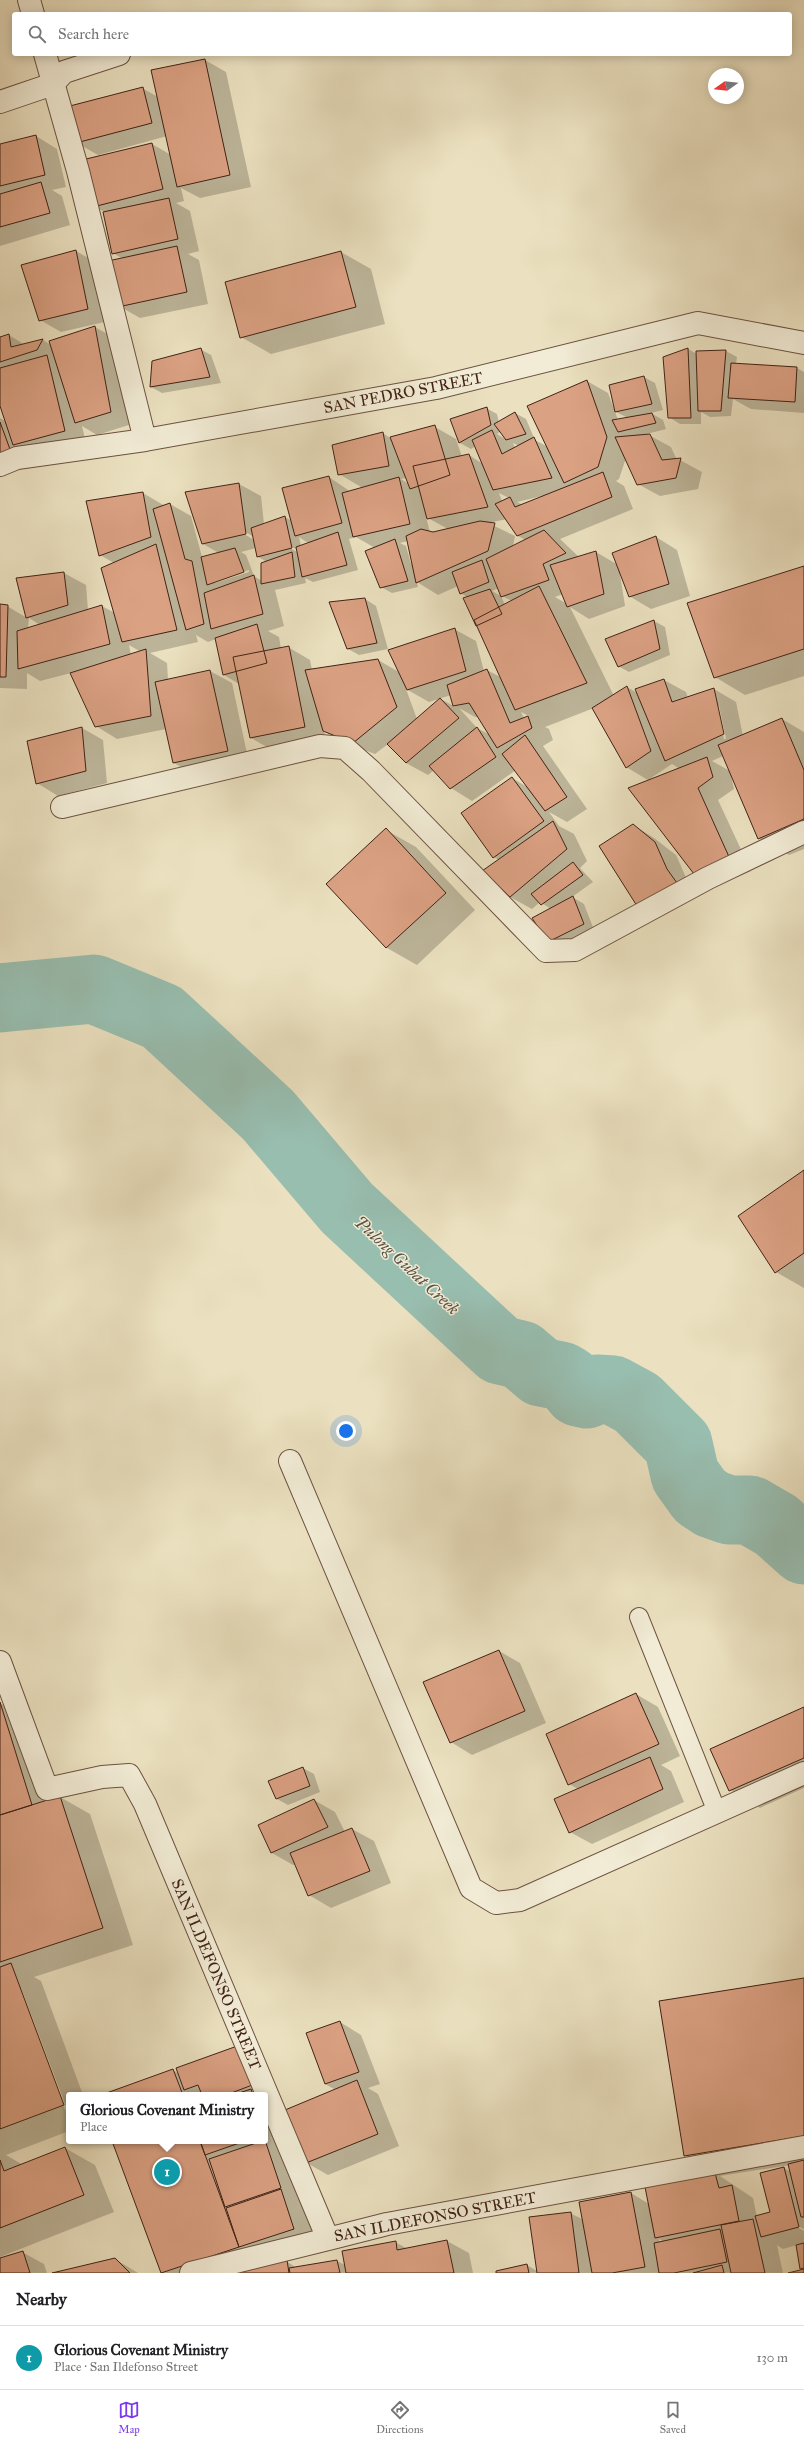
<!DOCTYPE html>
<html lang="en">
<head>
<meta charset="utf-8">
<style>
	:root { --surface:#fff; --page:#f2f2f2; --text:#202124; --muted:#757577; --line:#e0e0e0; --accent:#7c3aed }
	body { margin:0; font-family:"IM FELL Great Primer",serif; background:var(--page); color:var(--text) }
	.compass { position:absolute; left:708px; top:68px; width:36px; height:36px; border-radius:50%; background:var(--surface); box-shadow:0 2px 10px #0003; rotate:255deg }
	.you { position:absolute; left:346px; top:1431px; width:14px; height:14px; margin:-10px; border:3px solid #fff; border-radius:50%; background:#1a73e8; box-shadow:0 0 0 6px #1a73e833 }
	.badge { display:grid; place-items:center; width:26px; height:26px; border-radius:50%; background:var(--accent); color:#fff; font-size:13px; font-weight:700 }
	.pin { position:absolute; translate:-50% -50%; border:2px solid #fff; box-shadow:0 1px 4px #0006 }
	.popup { position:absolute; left:66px; top:2092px; width:202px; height:52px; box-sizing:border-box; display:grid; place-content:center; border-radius:4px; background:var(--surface); filter:drop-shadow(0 1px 3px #0005); font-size:13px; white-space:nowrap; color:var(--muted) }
	.popup b { font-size:15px; color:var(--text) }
	.popup::after { content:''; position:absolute; left:50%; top:100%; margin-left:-8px; border:8px solid transparent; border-top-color:var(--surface) }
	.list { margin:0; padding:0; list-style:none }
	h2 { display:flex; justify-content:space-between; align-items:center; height:52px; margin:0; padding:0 16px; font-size:17px }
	h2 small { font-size:13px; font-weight:400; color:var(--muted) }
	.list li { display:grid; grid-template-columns:26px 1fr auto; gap:12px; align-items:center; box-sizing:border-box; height:64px; padding:0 16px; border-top:1px solid var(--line) }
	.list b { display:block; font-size:15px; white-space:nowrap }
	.list p { margin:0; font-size:13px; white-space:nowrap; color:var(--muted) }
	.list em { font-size:13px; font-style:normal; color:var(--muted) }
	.icon { flex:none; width:22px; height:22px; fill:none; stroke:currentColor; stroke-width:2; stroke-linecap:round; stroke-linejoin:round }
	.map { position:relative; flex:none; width:804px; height:2273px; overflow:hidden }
	.search { position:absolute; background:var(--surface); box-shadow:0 2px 10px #0003; left:12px; right:12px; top:12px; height:44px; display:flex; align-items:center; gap:10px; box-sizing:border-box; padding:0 14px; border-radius:4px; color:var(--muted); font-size:15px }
	.sheet { height:116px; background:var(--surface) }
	nav { display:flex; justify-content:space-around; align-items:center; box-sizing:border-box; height:56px; border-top:1px solid var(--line); background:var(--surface); font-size:11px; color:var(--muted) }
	nav a { display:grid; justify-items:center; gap:2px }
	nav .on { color:var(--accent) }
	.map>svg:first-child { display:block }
	.shadow { fill:#0003; fill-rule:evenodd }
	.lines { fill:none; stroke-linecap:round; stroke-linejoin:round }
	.river { stroke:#98beb0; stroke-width:69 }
	.building { fill:#dba183; stroke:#412215 }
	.lane-casing { stroke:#6c5240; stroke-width:20 }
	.street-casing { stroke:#6c5240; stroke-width:24 }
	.lane { stroke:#f2ecd6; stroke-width:18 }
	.street { stroke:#f2ecd6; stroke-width:22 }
	.labels { text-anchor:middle; stroke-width:3; stroke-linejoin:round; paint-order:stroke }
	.street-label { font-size:16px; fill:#412215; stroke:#f2ecd6 }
	.water-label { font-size:17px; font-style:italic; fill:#5b5144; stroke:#f2ecd6 }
</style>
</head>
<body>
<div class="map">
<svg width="804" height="2273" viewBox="0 0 804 2273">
	<rect width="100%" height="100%" fill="#ebe1c0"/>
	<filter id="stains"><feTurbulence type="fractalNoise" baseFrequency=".005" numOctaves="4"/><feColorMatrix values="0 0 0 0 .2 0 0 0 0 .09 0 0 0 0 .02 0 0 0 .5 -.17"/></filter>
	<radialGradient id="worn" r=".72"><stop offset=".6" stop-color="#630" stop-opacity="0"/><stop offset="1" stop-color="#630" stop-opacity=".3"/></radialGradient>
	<path class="shadow" d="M205 60 226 72 251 187 200 198 181 188 184 201 176 203 190 211 199 251 188 254 199 260 208 304 140 318 119 306 123 259 113 253 106 213 94 206 152 144 171 155 167 136 98 155 77 143 142 88 158 97Z
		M36 136 57 149 66 187 52 190 62 196 70 225 0 246V145Z
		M76 251 97 263 109 321 61 332 40 320Z
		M341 252 371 269 385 324 271 354 241 337Z
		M95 327 116 339 132 424 97 435 82 426 86 443 0 474V418L7 422 0 402V338L9 335 25 345 43 340 51 345Z
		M200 349 211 355 221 383 162 393 151 387 153 362Z
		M688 349 697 354 726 351 737 357 736 364 797 368 804 372V413L751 409 733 399 731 416 710 417 701 412V424H680L669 417Z
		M644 377 655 383 663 410 651 413 663 420 666 429 647 434 671 447 677 460H680L702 472 698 489 660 496 638 484 626 458 619 479 616 481 624 486 633 509 560 539 579 557 596 552 618 565 656 537 677 550 690 596 651 609 629 596 619 568 625 606 589 619 570 607 614 696 627 687 637 693 664 680 686 692 688 698 714 689 736 702 743 736 782 719 804 732V849L789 855 759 838 723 756 712 761 730 771 734 789 718 800 751 871 716 886 680 769 672 764 648 780 626 767 594 708 545 727 549 729 553 740 543 746 587 809 567 822 549 812 559 826 574 834 587 861 580 868 593 882 572 897 584 904 594 930 560 948 549 942 551 909 540 902 532 909 510 897 499 860 494 857 512 778 529 788 516 770 472 801 451 788 434 770 428 775 406 763 388 744 375 754 346 743 324 731 326 739 272 750 251 738 239 684 224 675 216 639 208 642 196 635 198 642 150 653 167 663 168 680 210 671 232 683 249 763 195 775 174 763 166 729 117 739 96 726 71 673 40 681 27 673V689L0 688V605L7 606 27 618 17 579 64 573 86 585 88 610 102 606 115 613 114 563 100 555 88 502 143 493 165 506 170 504 191 516 202 557 219 553 203 544 186 493 239 484 261 496 264 524 285 517 292 521 329 477 351 492 367 487H361L339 474 383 433 390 438 435 427 456 439 462 457 469 455 483 464 476 446 471 449 460 443 452 420 486 408 497 414 499 423 515 413 526 419 535 440 548 447 587 381 608 393 618 420 628 418 616 412 611 386ZM501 431 507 440 497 434ZM513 443 519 446 515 448ZM407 478 409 484 401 479ZM499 493 509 498 502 501ZM542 496 523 505 517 502ZM426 517 448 529 430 532ZM507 519 518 536 526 540 513 546 515 536 488 523ZM242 530 254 537V540L241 532ZM299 537 305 541 310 543 301 546ZM356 537 375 548 381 587 392 593 418 587 417 582 438 595 458 586 461 593 468 598 502 678 487 670 484 671 476 641 454 629 399 672 378 660 312 670 310 660 288 647 281 649 279 637 268 631 284 626 275 590 306 583 305 578 313 582 358 570 349 539ZM408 541 413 564H411L406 546 400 543ZM288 544 297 550V552L287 546ZM256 548 257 556 267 562 262 581 254 576 246 555 241 552ZM249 570V572L215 583V581ZM499 588 502 596 512 601 505 605 501 596 492 591ZM563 594 567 604 555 597ZM29 618 40 625 28 628ZM129 645 141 652 131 655ZM406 689 429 702 451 695 455 707 441 699 417 719ZM717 706H719L726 739H724ZM459 708 475 717H479L490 735 477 728ZM521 712 529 716 524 718Z
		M804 567V676L745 695 715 677Z
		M365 599 376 606 388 649 359 655 348 649Z
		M654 621 665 627 670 655 629 672 618 666 606 640Z
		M82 728 103 740 107 783 58 796 37 783Z
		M633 825 654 838 676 855 688 882 697 895 659 917 638 905Z
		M386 830 416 847 475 910 417 965 387 948 328 884Z
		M804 1172V1288L776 1272 739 1216Z
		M499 1651 520 1663 546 1723 472 1755 451 1742Z
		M636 1694 658 1707 680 1756 661 1765 671 1771 684 1802 592 1844 570 1832 578 1789 569 1784Z
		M0 1703 21 1715 48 1801 60 1797 90 1814 133 1945 34 1977 41 1981 83 2095H69V2131L6 2155 23 2165 65 2148 95 2165 114 2212 0 2257ZM19 1988H21L67 2109 65 2110Z
		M804 1708V1788L760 1808 730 1790Z
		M303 1768 314 1774 320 1792 288 1805 277 1799Z
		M314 1800 335 1812 345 1832 352 1829 374 1841 391 1883 331 1908 309 1895 296 1864 293 1865 272 1853 259 1825Z
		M804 1979V2229L795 2224 794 2225 804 2231V2270L801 2268 797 2245 783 2249 777 2245 783 2273H497L527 2265 537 2271 570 2213 584 2220 580 2203 631 2193 649 2204 717 2174 685 2155ZM790 2165 791 2172 784 2168 771 2213 757 2217 753 2198 720 2176ZM659 2239 664 2242 659 2243Z
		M340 2022 361 2035 380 2084 368 2088 378 2094 399 2146 328 2175 307 2163 336 2090 325 2084Z
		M240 2046 261 2059 275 2097 268 2099 272 2102 287 2146 278 2149 286 2153 302 2200 300 2201 303 2203 315 2241 270 2255 273 2264 286 2261 297 2268 337 2261 345 2265 343 2252 395 2242 408 2249 447 2241 469 2253 473 2273H162L114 2141H265V2095H104L173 2070 179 2074 178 2069Z
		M22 2252 44 2264 47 2273H0V2259Z
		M115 2259 138 2273H56Z"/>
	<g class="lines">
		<path class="river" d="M0 998 94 989 162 1017 268 1115 347 1208 500 1350 521 1355 541 1372 561 1376 568 1380 578 1392 587 1394 597 1389 613 1390 637 1403 678 1444 685 1475 700 1496 712 1504 729 1510H750L776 1525 804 1550"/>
	</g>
	<path class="building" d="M205 59 230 175 177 187 151 70Z
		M143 87 152 123 76 143 66 107Z
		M36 135 45 175 0 186V144Z
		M152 143 163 189 93 207 82 160Z
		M41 182 50 213 0 227V194Z
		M169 198 178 239 112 254 103 212Z
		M177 246 187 292 118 307 108 261Z
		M76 250 88 309 39 321 21 265Z
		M341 251 356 307 240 338 225 282Z
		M95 326 111 412 75 423 49 341Z
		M9 334 11 347 43 339 37 350 0 362V337Z
		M201 348 210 377 150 387 152 361Z
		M688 348 691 418H668L663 357Z
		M726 350 721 411H698L696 351Z
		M47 355 65 431 13 445 0 406V368Z
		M731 363 797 367 795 402 728 398Z
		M644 376 652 404 615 412 609 385Z
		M587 380 607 437 598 467 564 483 527 406Z
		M487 407 491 425 459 443 450 419Z
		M515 412 526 434 506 440 494 424Z
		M652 413 656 423 618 432 612 420Z
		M0 422 11 452 0 455Z
		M435 425 450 475 410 489 390 437Z
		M492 430 502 454 534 437 552 478 493 490 472 440Z
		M383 432 389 466 338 475 332 445Z
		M650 434 662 460 681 458 676 478 637 485 615 437Z
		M469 454 488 507 427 519 413 466Z
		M603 472 612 497 517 536 495 504 510 497 515 507Z
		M329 476 342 523 295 536 282 488Z
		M399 477 410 524 353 537 342 493Z
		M239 483 246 534 202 544 185 492Z
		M143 492 151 537 99 556 86 501Z
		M170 503 185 559 192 561 204 624 186 630 153 509Z
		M285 516 292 548 257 557 251 528Z
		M480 521 495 523 488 551 416 583 406 536 421 529 433 532Z
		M544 530 566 553 543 564 549 580 501 597 486 559Z
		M338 532 347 565 302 577 296 547Z
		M656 536 669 584 629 597 612 553Z
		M395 539 408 581 380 588 365 551Z
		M156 544 177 630 122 642 101 568Z
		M235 548 244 572 207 585 201 557Z
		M596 551 604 594 567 607 550 565Z
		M292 552 295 577 261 584V563Z
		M482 560 489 582 460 594 452 572Z
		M804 566V649L714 678 687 603Z
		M64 572 68 605 26 618 16 578Z
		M254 575 263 614 211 629 204 593Z
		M539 586 587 683 515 710 474 620Z
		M490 589 502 614 476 626 463 598Z
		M365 598 377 643 347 649 329 602Z
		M0 604 8 605 6 677H0Z
		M102 605 110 644 18 669 17 631Z
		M654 620 660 649 618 667 605 639Z
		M257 624 267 663 223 675 215 638Z
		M455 628 466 671 407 690 388 650Z
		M289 646 305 727 250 738 233 657Z
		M146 649 151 716 95 727 70 673Z
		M378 659 397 707 353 743 323 731 305 670Z
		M487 669 510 723 528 716 532 728 497 748 469 703 453 706 447 685Z
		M210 670 228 751 173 763 155 682Z
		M664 679 672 702 714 688 724 734 665 761 635 689Z
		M627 686 651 751 626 768 592 708Z
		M440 698 459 718 406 763 387 744Z
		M782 718 804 770V819L758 839 718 745Z
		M82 727 86 771 36 784 27 741Z
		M477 727 496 757 450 789 429 766Z
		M525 735 567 797 545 811 502 754Z
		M707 757 713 777 698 788 730 859 694 874 628 788Z
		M512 777 544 821 493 858 461 813Z
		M553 821 567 849 510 897 482 871Z
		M633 824 655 842 667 869 677 883 637 906 599 846Z
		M386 828 446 893 386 948 326 884Z
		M573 862 583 875 541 905 531 894Z
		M573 896 584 924 548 942 532 918Z
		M804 1170V1253L775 1273 738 1216Z
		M499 1650 525 1711 450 1743 423 1682Z
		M636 1693 659 1744 568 1785 546 1734Z
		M0 1702 32 1805 0 1815Z
		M804 1707V1758L729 1791 710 1749Z
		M650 1757 663 1789 569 1833 554 1799Z
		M303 1767 310 1786 276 1799 268 1781Z
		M60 1796 103 1928 0 1962V1815Z
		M314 1799 328 1827 271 1853 258 1825Z
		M352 1828 370 1871 308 1896 290 1853Z
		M11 1963 64 2105 0 2129V1967Z
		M804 1978V2136L684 2156 659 2001Z
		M340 2021 359 2072 325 2084 306 2033Z
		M240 2045 255 2084 226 2095H202L198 2085 184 2090 176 2068Z
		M173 2069 183 2095H101Z
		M357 2080 378 2134 306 2163 285 2110Z
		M251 2089 253 2095H233Z
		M265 2140 281 2188 225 2207 209 2159Z
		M112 2141H200L239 2247 161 2273Z
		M200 2141H245L205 2155Z
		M65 2147 84 2195 0 2228V2160L4 2171Z
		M804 2160V2217H801L788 2164Z
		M784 2167 799 2227 761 2237 755 2216 770 2212 760 2173Z
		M715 2173 719 2188 732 2185 739 2221 655 2238 645 2187Z
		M281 2189 294 2229 239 2247 226 2208Z
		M631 2192 645 2267 612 2273H592L579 2202Z
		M571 2212 579 2273H537L529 2217Z
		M753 2219 765 2273H731L721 2225Z
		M720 2229 727 2262 674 2273H659L654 2243Z
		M447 2240 454 2273H346L342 2251 396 2241 397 2250Z
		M804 2243V2268L800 2269 796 2245Z
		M23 2251 30 2273H0V2258Z
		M115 2258 130 2273H52Z
		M287 2260 289 2273H235Z
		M337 2260 340 2273H290L289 2268Z
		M527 2264 529 2273H496V2271Z
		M722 2265 724 2273H693Z
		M804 2269V2273H788Z"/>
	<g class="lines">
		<defs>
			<path id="lane" d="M639 1617 717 1812"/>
			<path id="street" d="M29 0 33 14
				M45 54 78 171 145 440
				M0 102 53 84 64 72 119 54
				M0 465 17 458 145 440 436 388 698 323 804 343
				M62 807 320 746 345 748 371 771 546 951 575 950 708 878 804 832
				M290 1461 471 1888 496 1903 520 1900 804 1773
				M0 1662 47 1789 102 1777 129 1775 145 1804 328 2239 387 2224 804 2147
				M191 2273 328 2239"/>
		</defs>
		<use href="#lane" class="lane-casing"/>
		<use href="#street" class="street-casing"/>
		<use href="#lane" class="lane"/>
		<use href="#street" class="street"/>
	</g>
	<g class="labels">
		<g class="street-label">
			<text transform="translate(403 392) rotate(-11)" y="6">SAN PEDRO STREET</text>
			<text transform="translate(217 1974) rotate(67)" y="6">SAN ILDEFONSO STREET</text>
			<text transform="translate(435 2216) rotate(-11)" y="6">SAN ILDEFONSO STREET</text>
		</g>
		<g class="water-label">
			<text transform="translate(407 1265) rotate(43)" y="6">Pulong Gubat Creek</text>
		</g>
	</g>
	<rect width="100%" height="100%" filter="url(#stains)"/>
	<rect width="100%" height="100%" fill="url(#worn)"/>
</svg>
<svg class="compass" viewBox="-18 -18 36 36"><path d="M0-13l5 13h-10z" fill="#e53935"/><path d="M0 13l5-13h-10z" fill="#757577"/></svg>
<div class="you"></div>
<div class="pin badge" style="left:167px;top:2172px;background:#0f9aa8">1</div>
<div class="popup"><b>Glorious Covenant Ministry</b>Place</div>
<div class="search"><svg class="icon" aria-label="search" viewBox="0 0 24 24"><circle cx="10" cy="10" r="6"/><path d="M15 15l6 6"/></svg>Search here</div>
</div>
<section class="sheet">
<h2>Nearby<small></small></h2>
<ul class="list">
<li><span class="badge" style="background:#0f9aa8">1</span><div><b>Glorious Covenant Ministry</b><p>Place · San Ildefonso Street</p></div><em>130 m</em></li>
</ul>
</section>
<nav>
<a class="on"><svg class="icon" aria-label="map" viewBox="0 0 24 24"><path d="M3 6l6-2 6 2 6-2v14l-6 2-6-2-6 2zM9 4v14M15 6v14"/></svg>Map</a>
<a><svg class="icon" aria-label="directions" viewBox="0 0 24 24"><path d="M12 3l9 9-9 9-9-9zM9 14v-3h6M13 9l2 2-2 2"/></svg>Directions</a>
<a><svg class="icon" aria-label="saved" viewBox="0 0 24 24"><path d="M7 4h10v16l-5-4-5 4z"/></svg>Saved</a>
</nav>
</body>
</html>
